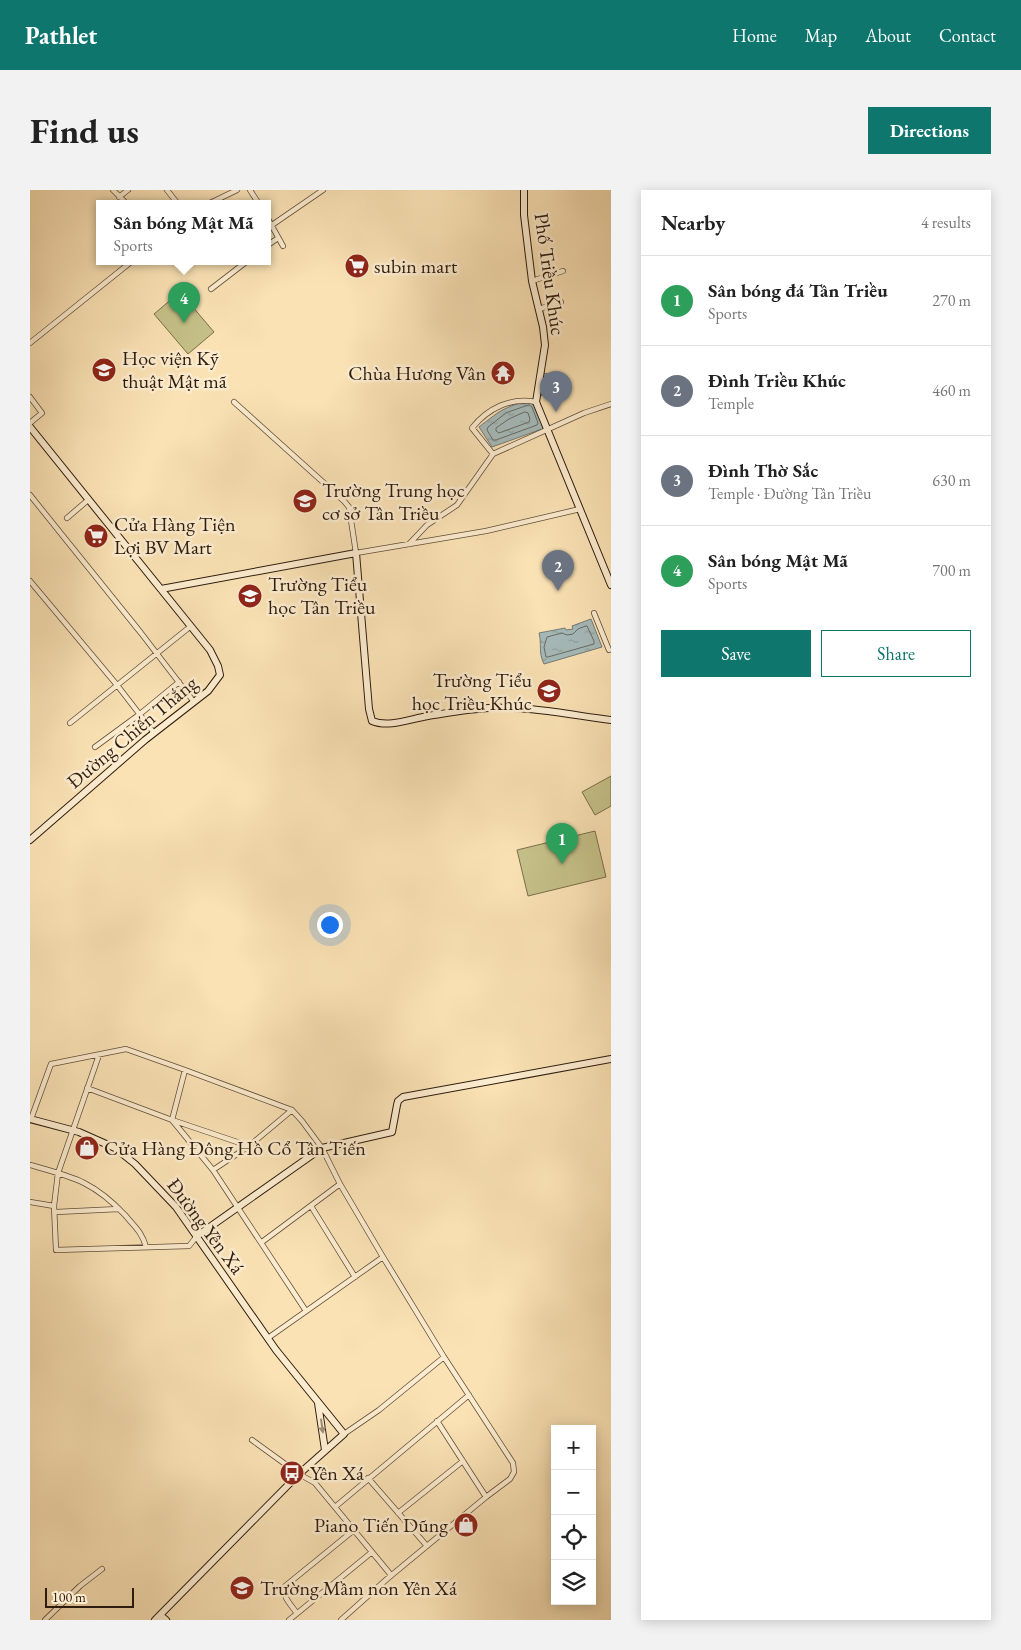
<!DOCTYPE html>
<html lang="en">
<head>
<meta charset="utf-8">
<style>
	:root { --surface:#fff; --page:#f2f2f2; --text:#222; --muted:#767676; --line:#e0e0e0; --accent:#0f766e }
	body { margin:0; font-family:"EB Garamond",serif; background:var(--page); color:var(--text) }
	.controls { position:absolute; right:15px; bottom:15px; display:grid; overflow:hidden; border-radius:0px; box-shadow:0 2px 12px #0003 }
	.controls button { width:45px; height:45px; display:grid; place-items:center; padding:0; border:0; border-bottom:1px solid var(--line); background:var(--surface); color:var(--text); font:25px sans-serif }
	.scale { position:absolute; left:15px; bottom:12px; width:89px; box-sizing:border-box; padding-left:5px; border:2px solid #2e1c0e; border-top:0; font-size:14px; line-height:18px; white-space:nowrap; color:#2e1c0e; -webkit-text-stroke:4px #fceccf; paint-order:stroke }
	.you { position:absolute; left:299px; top:734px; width:18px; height:18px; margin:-12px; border:4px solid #fff; border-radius:50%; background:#1a73e8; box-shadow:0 0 0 8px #1a73e833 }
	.badge { display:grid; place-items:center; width:32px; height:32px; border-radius:50%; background:var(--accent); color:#fff; font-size:16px; font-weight:700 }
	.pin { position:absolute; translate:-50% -41px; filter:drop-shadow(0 1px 2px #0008) }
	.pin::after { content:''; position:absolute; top:26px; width:18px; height:15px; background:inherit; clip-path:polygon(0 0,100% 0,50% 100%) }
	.popup { position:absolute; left:66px; top:10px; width:175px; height:65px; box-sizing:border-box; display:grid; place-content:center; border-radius:0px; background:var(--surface); filter:drop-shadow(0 1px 4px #0005); font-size:16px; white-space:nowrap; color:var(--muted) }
	.popup b { font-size:19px; color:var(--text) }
	.popup::after { content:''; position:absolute; left:50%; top:100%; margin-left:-10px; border:10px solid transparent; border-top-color:var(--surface) }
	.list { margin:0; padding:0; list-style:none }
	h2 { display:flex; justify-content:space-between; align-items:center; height:65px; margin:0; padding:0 20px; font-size:21px }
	h2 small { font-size:16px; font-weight:400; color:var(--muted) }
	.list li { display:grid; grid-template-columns:32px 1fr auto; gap:15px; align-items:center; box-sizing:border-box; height:90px; padding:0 20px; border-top:1px solid var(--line) }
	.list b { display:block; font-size:19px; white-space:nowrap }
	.list p { margin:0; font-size:16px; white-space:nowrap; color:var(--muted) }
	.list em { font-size:16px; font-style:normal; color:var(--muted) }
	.actions { display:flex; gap:10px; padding:15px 20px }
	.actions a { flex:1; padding:11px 0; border:1px solid var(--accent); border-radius:0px; text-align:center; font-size:18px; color:var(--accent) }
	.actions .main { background:var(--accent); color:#fff }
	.icon { flex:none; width:28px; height:28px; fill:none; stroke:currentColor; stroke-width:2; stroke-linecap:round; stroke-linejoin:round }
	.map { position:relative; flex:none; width:581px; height:1430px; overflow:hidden; border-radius:0px }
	header { display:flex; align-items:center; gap:30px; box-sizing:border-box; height:70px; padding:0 25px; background:var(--accent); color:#fff }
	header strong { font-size:24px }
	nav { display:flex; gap:28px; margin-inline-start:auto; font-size:18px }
	.intro { display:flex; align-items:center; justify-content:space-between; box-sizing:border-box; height:120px; padding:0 30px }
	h1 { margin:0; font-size:35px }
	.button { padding:12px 22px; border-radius:0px; background:var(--accent); color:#fff; font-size:18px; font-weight:700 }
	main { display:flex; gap:30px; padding:0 30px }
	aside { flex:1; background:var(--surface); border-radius:0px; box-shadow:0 2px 12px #0003 }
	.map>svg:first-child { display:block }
	.garden { fill:#c5c188; stroke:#7a6e4b }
	.water { fill:url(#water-ripples); stroke:#757b75 }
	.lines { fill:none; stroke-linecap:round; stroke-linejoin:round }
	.shore { stroke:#6a6b64; stroke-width:1 }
	.street-casing { stroke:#614e38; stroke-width:6 }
	.secondary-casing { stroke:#2e1c0e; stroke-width:8 }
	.street { stroke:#fceccf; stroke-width:4.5 }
	.secondary { stroke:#fceccf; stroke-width:6 }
	.oneway { fill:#9f8e78 }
	.labels { text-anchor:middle; stroke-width:5; stroke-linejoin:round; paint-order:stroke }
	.poi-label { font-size:20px; fill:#2e1c0e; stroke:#fceccf; text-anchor:start }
	.street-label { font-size:20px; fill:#2e1c0e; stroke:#fceccf }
</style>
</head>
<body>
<header>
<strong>Pathlet</strong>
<nav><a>Home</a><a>Map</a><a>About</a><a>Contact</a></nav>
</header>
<div class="intro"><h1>Find us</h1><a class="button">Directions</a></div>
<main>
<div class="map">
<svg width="581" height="1430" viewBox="0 0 581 1430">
	<defs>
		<pattern id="water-ripples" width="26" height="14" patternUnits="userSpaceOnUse" patternTransform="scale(1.25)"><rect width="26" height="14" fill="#a5baba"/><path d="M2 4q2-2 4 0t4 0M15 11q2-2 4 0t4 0" fill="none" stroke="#8e9f9f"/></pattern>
	</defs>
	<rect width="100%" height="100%" fill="#fae2b5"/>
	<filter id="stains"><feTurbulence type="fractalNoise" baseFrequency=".004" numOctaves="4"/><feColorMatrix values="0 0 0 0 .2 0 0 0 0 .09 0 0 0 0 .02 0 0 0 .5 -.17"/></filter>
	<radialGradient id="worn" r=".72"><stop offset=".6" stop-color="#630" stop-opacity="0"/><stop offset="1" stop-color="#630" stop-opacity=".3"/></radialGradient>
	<path class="garden" d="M150 102 184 142 158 164 124 124Z
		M581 586V616L565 625 552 602Z
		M565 641 576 687 498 706 487 660Z"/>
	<path class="water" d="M513 183 529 186 526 208 510 205Z
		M506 211 515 238 462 257 449 237C471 220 477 214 506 211Z
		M561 429 572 457 514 474C508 462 512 454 509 443L535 438 536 440 543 439 542 436Z"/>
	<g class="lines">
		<path class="shore" d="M499 215 502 217 508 233 507 235 466 250H463L457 240 458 237 476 223Z
			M495 222 498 223 500 229 499 232 469 243 466 241V238L479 229Z
			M557 436 564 451V454L518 467H516L514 457 517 447 532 443 537 445 543 444 548 439Z"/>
		<defs>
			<path id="street" d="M83 0 97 14
				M137 0 148 14
				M220 0 229 14
				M89 7 98 0
				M178 14 207 0
				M238 29 253 56
				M242 35 293 0
				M238 55 248 48
				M502 91 533 81
				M181 99 216 72
				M509 119 531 112
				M0 153 101 72
				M0 207 12 223 0 233
				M204 212 314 311 319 317 326 363 456 341 550 319
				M463 264 442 238C458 218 481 207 506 212
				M0 305 111 443 164 512
				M37 328 58 310
				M379 354 397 335 427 315 463 264 554 223 581 214
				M0 391 87 495 124 543
				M564 423 579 460
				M40 533 161 436
				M65 557 110 524 149 492
				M69 865 28 983 24 1016 26 1060 159 1056 167 1046
				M57 898 142 930 219 956
				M1 929 21 874 96 859 155 880 262 920 272 931 292 958 310 994 353 1067 414 1167 483 1273 484 1282 480 1289 456 1307 357 1389 311 1430
				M142 930 183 980 276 1121
				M142 930 155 880
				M0 975C43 987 63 991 95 1025 105 1037 112 1042 116 1057
				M183 980 219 956 262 920
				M0 1012 24 1016
				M281 1016 325 1087
				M26 1022 89 1019
				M232 1052 310 994
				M238 1148 353 1067
				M407 1231 456 1307
				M314 1244 349 1220 414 1167
				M222 1250 269 1284 285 1293 361 1385
				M338 1288 397 1356
				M305 1317 439 1205
				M368 1323 433 1271
				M266 1422C261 1415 252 1406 254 1397L324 1340
				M15 1430 50 1396 72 1379
				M259 1430 342 1362"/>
			<path id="secondary" d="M494 0V25L502 91 513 137 515 155 506 212 581 395
				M0 237 180 460 188 476 190 485 178 501 115 550 0 650
				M131 399 326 363 339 519 342 531C359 538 380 529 398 526 418 523 439 519 459 518 499 516 541 525 581 530
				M0 929 49 942 85 958 105 974 146 1017 246 1160 314 1244 269 1284 125 1430
				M167 1046 292 958 362 942 367 915 368 911 373 907 581 869
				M288 1213 295 1260
				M130 1425 136 1430"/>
		</defs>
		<use href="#street" class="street-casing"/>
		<use href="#secondary" class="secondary-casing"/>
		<use href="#street" class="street"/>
		<use href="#secondary" class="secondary"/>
	</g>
	<defs><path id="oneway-solid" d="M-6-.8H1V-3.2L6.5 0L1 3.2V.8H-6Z" transform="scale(1.25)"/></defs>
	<use class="oneway" href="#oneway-solid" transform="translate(292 1236) rotate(82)"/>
	<defs>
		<symbol id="supermarket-disc" viewBox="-11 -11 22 22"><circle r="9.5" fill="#8f2418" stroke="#fceccf"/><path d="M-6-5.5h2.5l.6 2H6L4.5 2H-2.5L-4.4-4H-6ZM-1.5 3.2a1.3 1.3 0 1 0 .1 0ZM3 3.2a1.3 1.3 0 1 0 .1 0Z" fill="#fff"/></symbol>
		<symbol id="university-disc" viewBox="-11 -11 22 22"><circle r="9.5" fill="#8f2418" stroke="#fceccf"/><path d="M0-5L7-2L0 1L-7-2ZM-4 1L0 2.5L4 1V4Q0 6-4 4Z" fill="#fff"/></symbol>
		<symbol id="temple-disc" viewBox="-11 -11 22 22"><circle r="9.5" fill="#8f2418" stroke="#fceccf"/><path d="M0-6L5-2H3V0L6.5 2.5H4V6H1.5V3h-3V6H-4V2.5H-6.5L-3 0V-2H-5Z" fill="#fff"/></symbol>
		<symbol id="school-disc" viewBox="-11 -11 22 22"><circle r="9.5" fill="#8f2418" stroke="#fceccf"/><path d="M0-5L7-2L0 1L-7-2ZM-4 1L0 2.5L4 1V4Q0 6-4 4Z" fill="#fff"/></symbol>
		<symbol id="shop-disc" viewBox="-11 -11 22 22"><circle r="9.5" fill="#8f2418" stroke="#fceccf"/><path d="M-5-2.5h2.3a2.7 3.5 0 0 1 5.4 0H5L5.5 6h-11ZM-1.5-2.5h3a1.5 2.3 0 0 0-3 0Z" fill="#fff"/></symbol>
		<symbol id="bus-disc" viewBox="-11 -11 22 22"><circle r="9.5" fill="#8f2418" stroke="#fceccf"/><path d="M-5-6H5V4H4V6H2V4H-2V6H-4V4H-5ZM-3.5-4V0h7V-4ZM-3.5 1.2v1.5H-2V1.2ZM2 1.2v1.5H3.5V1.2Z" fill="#fff"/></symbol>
	</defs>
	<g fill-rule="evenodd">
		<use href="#supermarket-disc" x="313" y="62" width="28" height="28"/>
		<use href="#university-disc" x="60" y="166" width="28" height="28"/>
		<use href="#temple-disc" x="459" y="169" width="28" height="28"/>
		<use href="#school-disc" x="261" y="297" width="28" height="28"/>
		<use href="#supermarket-disc" x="52" y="332" width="28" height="28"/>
		<use href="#school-disc" x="206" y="392" width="28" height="28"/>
		<use href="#school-disc" x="505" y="487" width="28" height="28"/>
		<use href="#shop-disc" x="43" y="944" width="28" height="28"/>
		<use href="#bus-disc" x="248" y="1269" width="28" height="28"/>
		<use href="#shop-disc" x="422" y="1321" width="28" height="28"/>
		<use href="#school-disc" x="198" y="1384" width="28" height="28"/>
	</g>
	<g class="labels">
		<g class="poi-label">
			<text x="344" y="83">subin mart</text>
			<text x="92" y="175">Học viện Kỹ<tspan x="92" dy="23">thuật Mật mã</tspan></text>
			<text x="456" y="190" text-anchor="end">Chùa Hương Vân</text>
			<text x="292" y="307">Trường Trung học<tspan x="292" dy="23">cơ sở Tân Triều</tspan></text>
			<text x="84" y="341">Cửa Hàng Tiện<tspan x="84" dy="23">Lợi BV Mart</tspan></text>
			<text x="238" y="401">Trường Tiểu<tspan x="238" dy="23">học Tân Triều</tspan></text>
			<text x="502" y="497" text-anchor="end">Trường Tiểu<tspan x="502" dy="23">học Triều Khúc</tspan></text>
			<text x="74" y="965">Cửa Hàng Đông Hồ Cổ Tân Tiến</text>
			<text x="280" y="1290">Yên Xá</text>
			<text x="418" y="1342" text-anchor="end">Piano Tiến Dũng</text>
			<text x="230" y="1405">Trường Mầm non Yên Xá</text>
		</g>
		<g class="street-label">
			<text transform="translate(520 84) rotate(82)" y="7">Phố Triều Khúc</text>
			<text transform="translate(102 542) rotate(-40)" y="7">Đường Chiến Thắng</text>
			<text transform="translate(176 1036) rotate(53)" y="7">Đường Yên Xá</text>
		</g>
	</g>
	<rect width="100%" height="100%" filter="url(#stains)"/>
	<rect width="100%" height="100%" fill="url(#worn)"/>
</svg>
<div class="controls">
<button>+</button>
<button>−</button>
<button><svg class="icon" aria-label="locate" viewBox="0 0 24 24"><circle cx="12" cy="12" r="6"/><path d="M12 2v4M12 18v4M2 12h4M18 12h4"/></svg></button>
<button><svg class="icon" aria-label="layers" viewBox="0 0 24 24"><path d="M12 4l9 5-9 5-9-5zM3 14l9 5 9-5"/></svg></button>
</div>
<div class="scale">100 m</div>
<div class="you"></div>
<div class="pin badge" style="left:532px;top:674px;background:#2e9e5b">1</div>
<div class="pin badge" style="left:528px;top:401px;background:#6b7280">2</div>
<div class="pin badge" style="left:526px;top:222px;background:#6b7280">3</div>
<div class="pin badge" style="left:154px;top:133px;background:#2e9e5b">4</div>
<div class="popup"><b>Sân bóng Mật Mã</b>Sports</div>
</div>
<aside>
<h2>Nearby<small>4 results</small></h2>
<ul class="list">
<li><span class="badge" style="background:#2e9e5b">1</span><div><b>Sân bóng đá Tân Triều</b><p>Sports</p></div><em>270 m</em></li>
<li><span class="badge" style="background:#6b7280">2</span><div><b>Đình Triều Khúc</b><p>Temple</p></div><em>460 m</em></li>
<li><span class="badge" style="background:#6b7280">3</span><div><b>Đình Thờ Sắc</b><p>Temple · Đường Tân Triều</p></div><em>630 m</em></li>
<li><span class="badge" style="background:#2e9e5b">4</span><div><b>Sân bóng Mật Mã</b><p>Sports</p></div><em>700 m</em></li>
</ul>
<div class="actions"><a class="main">Save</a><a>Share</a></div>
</aside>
</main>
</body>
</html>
